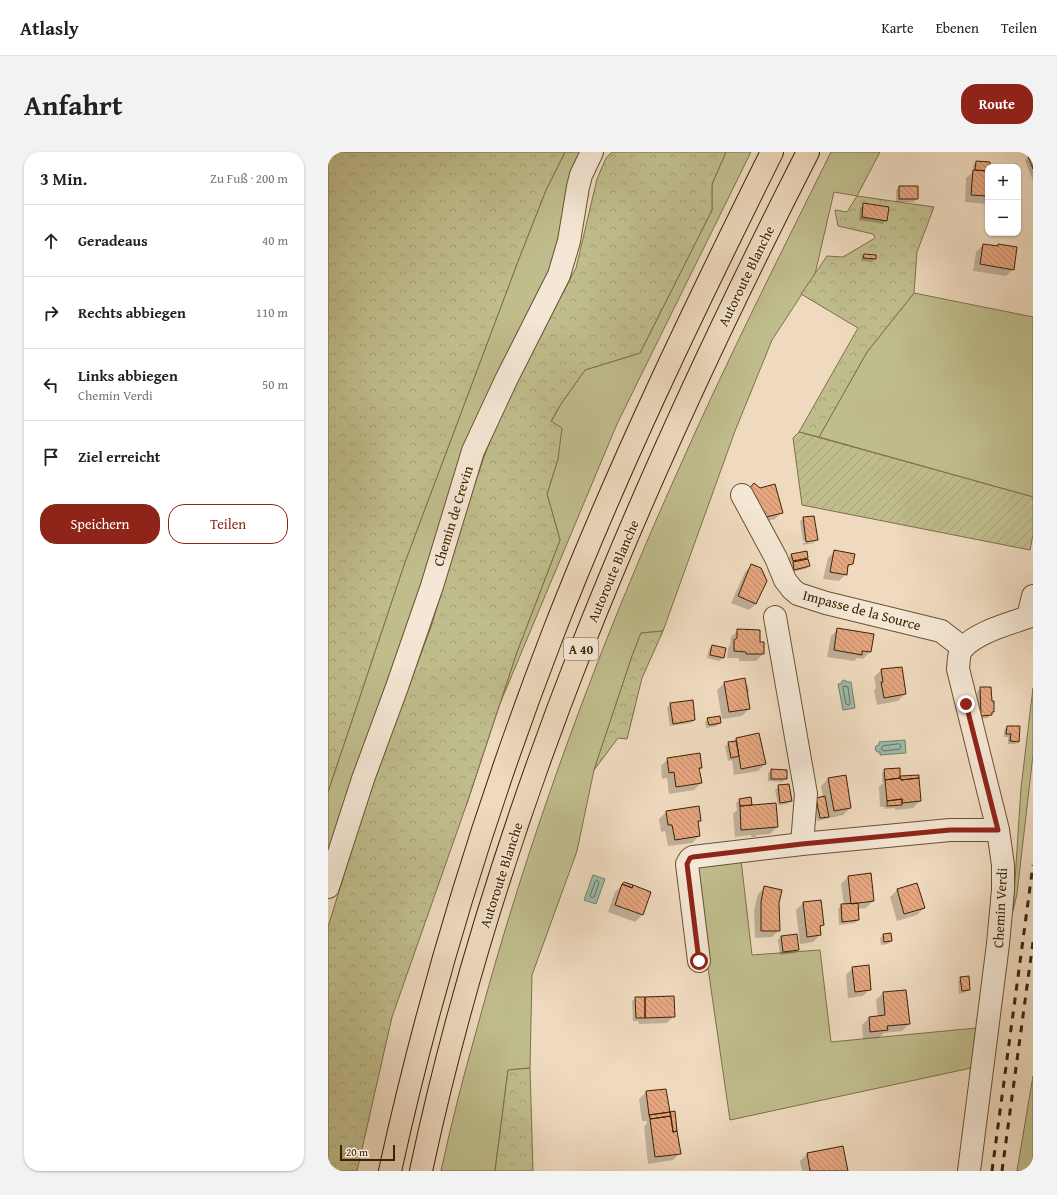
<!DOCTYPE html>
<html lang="de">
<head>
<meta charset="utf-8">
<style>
	:root { --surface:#fff; --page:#f2f2f2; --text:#222; --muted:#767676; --line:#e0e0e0; --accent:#8f2418 }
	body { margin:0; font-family:"Gentium Book Plus",serif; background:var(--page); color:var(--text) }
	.controls { position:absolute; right:12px; top:12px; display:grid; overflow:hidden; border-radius:8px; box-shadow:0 1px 3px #0004 }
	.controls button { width:36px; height:36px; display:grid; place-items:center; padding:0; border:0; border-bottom:1px solid var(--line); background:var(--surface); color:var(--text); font:20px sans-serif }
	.scale { position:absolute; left:12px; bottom:10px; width:55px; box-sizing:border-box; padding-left:4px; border:2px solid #3c2402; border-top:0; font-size:11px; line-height:14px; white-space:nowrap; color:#3c2402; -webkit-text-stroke:3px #f5e7d5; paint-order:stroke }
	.stop { position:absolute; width:12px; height:12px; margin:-9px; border:3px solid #8f2418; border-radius:50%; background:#fff }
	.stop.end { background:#8f2418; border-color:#fff; box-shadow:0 1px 4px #0008 }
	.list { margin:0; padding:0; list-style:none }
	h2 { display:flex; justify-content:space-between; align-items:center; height:52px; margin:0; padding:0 16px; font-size:17px }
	h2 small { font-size:13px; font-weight:400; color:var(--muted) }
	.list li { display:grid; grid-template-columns:26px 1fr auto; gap:12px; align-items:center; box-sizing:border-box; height:72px; padding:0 16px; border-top:1px solid var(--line) }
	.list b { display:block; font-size:15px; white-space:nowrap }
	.list p { margin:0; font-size:13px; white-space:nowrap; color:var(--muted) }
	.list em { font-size:13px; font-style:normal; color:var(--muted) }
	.actions { display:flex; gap:8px; padding:12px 16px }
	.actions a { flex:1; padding:9px 0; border:1px solid var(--accent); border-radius:16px; text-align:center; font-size:14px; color:var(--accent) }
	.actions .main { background:var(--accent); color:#fff }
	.icon { flex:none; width:22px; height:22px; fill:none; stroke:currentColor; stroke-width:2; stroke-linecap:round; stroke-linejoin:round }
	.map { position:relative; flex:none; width:705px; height:1019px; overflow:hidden; border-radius:16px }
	header { display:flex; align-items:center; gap:24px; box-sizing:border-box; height:56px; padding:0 20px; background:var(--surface); border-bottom:1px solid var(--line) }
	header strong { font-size:19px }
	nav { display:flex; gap:22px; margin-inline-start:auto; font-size:14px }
	.intro { display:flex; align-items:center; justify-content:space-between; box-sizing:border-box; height:96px; padding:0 24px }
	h1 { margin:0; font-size:28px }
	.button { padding:10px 18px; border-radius:16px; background:var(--accent); color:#fff; font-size:14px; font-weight:700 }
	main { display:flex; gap:24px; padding:0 24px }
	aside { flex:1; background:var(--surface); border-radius:16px; box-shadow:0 1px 3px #0004 }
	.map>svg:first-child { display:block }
	.grass { fill:#c0bd8d; stroke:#7e7048 }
	.forest { fill:url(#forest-crowns); stroke:#7e7048 }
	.garden { fill:url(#garden-furrows); stroke:#7e7048 }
	.water { fill:#9bbbac; stroke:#757f68 }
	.shadow { fill:#0003 }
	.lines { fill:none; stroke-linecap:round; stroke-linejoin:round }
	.shore { stroke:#6c7057; stroke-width:1 }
	.building { fill:url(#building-back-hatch); stroke:#3c2402 }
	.minor-casing { stroke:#695231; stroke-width:24 }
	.highway-casing { stroke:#3c2402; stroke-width:24 }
	.minor { stroke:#f5e7d5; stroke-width:22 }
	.highway { stroke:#efdabf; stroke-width:22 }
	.rail { stroke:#3c2402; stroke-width:3; stroke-dasharray:7 7; stroke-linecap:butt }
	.route { stroke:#8f2418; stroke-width:5 }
	.labels { text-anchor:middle; stroke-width:3; stroke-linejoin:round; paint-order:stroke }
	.shield { fill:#f5e7d5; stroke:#745e41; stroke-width:1 }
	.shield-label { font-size:13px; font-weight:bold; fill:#3c2402 }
	.street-label { font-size:14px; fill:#3c2402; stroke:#f5e7d5 }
</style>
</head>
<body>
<header>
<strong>Atlasly</strong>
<nav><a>Karte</a><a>Ebenen</a><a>Teilen</a></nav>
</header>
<div class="intro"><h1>Anfahrt</h1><a class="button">Route</a></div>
<main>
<aside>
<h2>3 Min.<small>Zu Fuß · 200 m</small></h2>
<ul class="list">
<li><svg class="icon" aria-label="ahead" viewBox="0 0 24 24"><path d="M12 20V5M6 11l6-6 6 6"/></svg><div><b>Geradeaus</b></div><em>40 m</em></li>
<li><svg class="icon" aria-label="right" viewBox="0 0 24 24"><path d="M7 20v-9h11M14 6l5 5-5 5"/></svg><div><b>Rechts abbiegen</b></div><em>110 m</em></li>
<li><svg class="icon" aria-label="left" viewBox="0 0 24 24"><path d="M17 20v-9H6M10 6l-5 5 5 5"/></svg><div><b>Links abbiegen</b><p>Chemin Verdi</p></div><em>50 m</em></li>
<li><svg class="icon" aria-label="arrive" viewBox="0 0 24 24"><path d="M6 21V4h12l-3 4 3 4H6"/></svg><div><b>Ziel erreicht</b></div></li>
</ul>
<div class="actions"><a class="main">Speichern</a><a>Teilen</a></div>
</aside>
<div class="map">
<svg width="705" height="1019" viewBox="0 0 705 1019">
	<defs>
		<pattern id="forest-crowns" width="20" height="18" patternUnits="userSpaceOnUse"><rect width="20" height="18" fill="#c0bd8d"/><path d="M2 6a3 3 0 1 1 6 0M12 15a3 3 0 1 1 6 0" fill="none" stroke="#a6a278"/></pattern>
		<pattern id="garden-furrows" width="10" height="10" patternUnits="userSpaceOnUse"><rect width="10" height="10" fill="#c0bd8d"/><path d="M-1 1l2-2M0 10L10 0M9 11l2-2" fill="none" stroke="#a6a278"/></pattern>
		<pattern id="building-back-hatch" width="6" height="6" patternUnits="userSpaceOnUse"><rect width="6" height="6" fill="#e6a680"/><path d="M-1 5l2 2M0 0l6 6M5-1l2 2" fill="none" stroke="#bc8767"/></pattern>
	</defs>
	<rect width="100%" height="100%" fill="#efdabf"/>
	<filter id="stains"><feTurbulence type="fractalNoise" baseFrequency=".005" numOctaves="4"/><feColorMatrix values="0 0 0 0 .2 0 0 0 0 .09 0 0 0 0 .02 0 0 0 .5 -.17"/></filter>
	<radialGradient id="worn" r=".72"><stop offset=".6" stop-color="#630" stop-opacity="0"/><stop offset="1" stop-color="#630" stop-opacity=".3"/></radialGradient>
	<path class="grass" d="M237 0H254L227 106 82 469 14 657 0 701V640L77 410 192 104 218 38Z
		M398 0H423L289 272 171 554 138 654 189 500 232 388 219 342 230 307 223 270 233 252 257 218 312 201 384 58V32Z
		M503 0H552L529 44 506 40 487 122 444 188 407 279 335 479 313 481 304 504 266 618 249 699 204 823 202 916 180 918 167 1019H113C123 972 135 926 148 880 200 686 270 496 353 312 400 206 452 103 503 0Z
		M586 141 705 165V345L491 285 539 200Z
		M705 536V603L689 742 685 759 693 636Z
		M413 708 424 803 492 798 503 890 648 876 643 916 402 968 379 809 368 714Z
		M705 924V1019H689Z"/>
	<path class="forest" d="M0 0H237L218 38 192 104 77 410 0 640Z
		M284 0H398L384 32V58L312 201 257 218 233 252 223 269 234 276 230 307 219 342 232 388 189 500 138 654 64 865 29 1019H0V775L44 632 103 475 140 352 157 302 179 248 248 116 269 27 278 6Z
		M529 44 606 55 589 100 586 141 539 200 491 285 471 280 530 176 473 142 499 104 515 105 547 86 545 82 510 74 507 58 519 60Z
		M335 479 314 526 299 587 290 586 266 618 304 504 313 481Z
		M202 916 205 1019H167L180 918Z"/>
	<path class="garden" d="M471 280 705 345V383L702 398 474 353 465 286Z"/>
	<path class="water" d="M516 528 520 530H523L527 556 515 558 510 532H513L514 529Z
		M577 588 578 601 552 603V600H549L547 597 548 594 551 593V590Z
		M265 723 277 727 268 752 256 748Z"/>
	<path class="shadow" d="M705 3V29L697 8 701 4Z
		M648 10 661 15 660 52 637 50 638 26 645 20V13Z
		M571 35 589 46 586 50H568V38Z
		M536 53 558 68 555 72 531 68 532 56Z
		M655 93 669 95 670 93 685 117 678 124 645 119 648 100Z
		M536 103 547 104V107L544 110 533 109V106Z
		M420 340 454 360 447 367 431 371Z
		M476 366 489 388 486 391 475 393V391L487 390V388L475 389 472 369Z
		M507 399 524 411 519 417 518 422 511 429 495 427 500 406Z
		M464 403 479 406 476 409 481 414 478 417 463 420 462 415 465 411 461 412 460 406Z
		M424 413 428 452 421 458 403 451 417 420Z
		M510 477 545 482 542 500 535 507 529 506 526 509 499 505 503 484Z
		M410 478 431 491H435V502L428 509H411V506H399L400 496 402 493 403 485Z
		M384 494 395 506 391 509 379 506 381 497Z
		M553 518 577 542 570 549 549 553 546 538 548 536 546 525Z
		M396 531 420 533 421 540 419 542 421 557 414 564 394 567 389 538Z
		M653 536 665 559 660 566 651 567 649 540Z
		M342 552 366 568 363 571 342 574 339 556Z
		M380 567 392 571 389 574 378 576 377 570Z
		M679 575 690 589 687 592H680V585H676V578Z
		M408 587 437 612 430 619 406 623 404 608 400 609 397 594Z
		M340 607 373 615 371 618 373 631 366 638 341 642 339 626 334 627 333 614Z
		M444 618 458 627 454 630 440 629V621Z
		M557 618 571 627 573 625 592 649 585 656 567 658V656L556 657V655H552L551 635 556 630H554V621Z
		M500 627 522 656 515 663 489 669 485 650 495 645 493 634Z
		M451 634 463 649 459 652 450 653 447 638Z
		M412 648 449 675 442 682 429 683 427 685H423V683L407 685 405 662 409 658 408 651Z
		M370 655 372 668 369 671 371 684 364 691 340 694 337 679 333 680 331 667 338 660Z
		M520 725 545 749 538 756 529 757 530 768 527 771 511 773 510 757 513 753H516L513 732Z
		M296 731 314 763 307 770 280 760 287 740Z
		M588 732 596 756 589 763 569 769 562 745 569 738Z
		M437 735 450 751 451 778 444 785 427 786 426 758 430 742Z
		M475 751 495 773 492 776V783L485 790 472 792 468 758Z
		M556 783 563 789 560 792 553 793 552 786Z
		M453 785 470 798 467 801 452 803 450 788Z
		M525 816 542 837 535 844 520 846 518 823Z
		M633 826 641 837 638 840 631 842 630 829Z
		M555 841 581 872 574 879 556 881 552 885 535 887 534 873 541 866 550 865 548 848Z
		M308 846 346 864 339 871 311 872 310 869H305L304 849Z
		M318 940 341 959 348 979 352 1001 345 1008 320 1012 316 975 319 971V969H314L311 947Z
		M479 1002 519 1019H474L472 1009Z"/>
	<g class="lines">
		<path class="shore" d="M516 534 520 535 522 551 521 553 518 552 515 536Z
			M571 592 573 594 572 597 556 599 553 597 555 594Z
			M269 728 271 731 266 745 264 746 262 744 267 730Z"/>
	</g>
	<path class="building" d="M705 2V17L700 4Z
		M648 9 662 10V15H660V19L647 18Z
		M645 18 660 19V44L643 43Z
		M571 34H590V47H571Z
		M535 51 561 55 559 69 534 65Z
		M655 92 670 94V92L689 95 686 118 652 112Z
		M536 102 548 103V107L535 106Z
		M426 331 432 336 447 332 455 361 438 365 437 361 433 362 430 349 425 350 420 338Z
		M486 364 490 388 478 390 475 365Z
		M506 398 527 402 525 412 520 413 519 423 502 420Z
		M479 399 480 406 465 409 463 402Z
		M480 407 482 414 466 418 465 410Z
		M423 412 433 416 439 429 428 452 410 444Z
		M509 476 546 482 543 500 534 499V503L506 498Z
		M409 477 432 478V490H436V502H418V500L406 499V488L409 486Z
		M384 493 398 496 396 506 382 503Z
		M574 515 578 542 556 546 553 530H555L553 517Z
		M417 526 422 557 401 560 396 530Z
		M652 535H663L664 549H666V560H664V563L653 564Z
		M365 548 367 568 345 572 342 551Z
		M392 564 393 571 381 573 379 566Z
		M679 574H692L691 590 682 589 683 582H678Z
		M431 581 438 612 413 617 408 586Z
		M408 589 411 604 403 606 400 590Z
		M372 601 374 616H371L374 631 348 635 346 620 341 621 339 606Z
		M572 616V626L557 628 556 617Z
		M443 617 459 618V627H443Z
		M518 623 523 656 506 659 500 626Z
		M591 623V626L573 628 572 624Z
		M572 626 573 628 591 626 593 649 574 651V647L559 649 557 628Z
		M461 632 464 649 452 651 450 633Z
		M497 644 501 665 492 666 488 646Z
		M423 645 424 653 412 654 411 647Z
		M574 647V653L559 654V649Z
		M448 651 450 675 413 678 412 654Z
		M371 654 373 669H370L372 684 347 688 344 673H340L338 659Z
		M543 721 546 749 523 752 520 724Z
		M296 730 305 733 304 736 294 732Z
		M589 731 597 756 576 762 569 737Z
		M294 732 304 736 305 733 323 740 315 763 287 753Z
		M436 734 454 738 451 751 452 779H433V750Z
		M493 748 496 773 492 774 493 783 479 785 475 750Z
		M530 751 531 768 514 770 513 752Z
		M563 781 564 789 556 790 555 782Z
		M469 782 471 798 455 800 453 784Z
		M541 813 543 838 527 840 524 815Z
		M641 824 642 838 634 839 632 825Z
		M578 838 582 872 559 874 560 878 542 880 541 865 557 863 555 840Z
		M346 844 347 865 317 866V845Z
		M307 845H317V866H308Z
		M338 937 342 960 321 963 318 939Z
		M347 959 349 979 345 980 342 960Z
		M342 960 343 964 322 967 321 963Z
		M343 964 345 980 349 979 353 1002 327 1005 322 967Z
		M515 994 520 1019H482L479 1001Z"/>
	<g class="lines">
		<defs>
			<path id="minor" d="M414 343 448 406 457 428 464 437 470 442 498 451 613 479 635 496
				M447 465 478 642 474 692
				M0 735 35 627 69 535 104 434 145 299 178 228 231 123 241 89 250 35 253 23 264 0
				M371 809 359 712 362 707 365 705 474 692 622 678H670
				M641 1019 670 792 675 738V713L670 678 630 517C631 510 630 501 635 496 649 480 681 472 700 465L705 444"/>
			<path id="highway" d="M62 1019C102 837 157 658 224 484 288 319 365 159 444 0
				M93 1019C169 662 315 324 480 0"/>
		</defs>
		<use href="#minor" class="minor-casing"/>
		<use href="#highway" class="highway-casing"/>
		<use href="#minor" class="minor"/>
		<use href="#highway" class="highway"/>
		<path class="rail" d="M664 1019 705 713
			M674 1019 705 790"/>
	</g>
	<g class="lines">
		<path class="route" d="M371 809 359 712 362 706 365 705 474 692 622 678H670L638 552"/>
	</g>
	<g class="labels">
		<rect class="shield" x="236" y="486" width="34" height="22" rx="3"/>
		<g class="shield-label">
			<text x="253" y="502">A 40</text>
		</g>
		<g class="street-label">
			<text transform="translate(418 124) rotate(-64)" y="5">Autoroute Blanche</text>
			<text transform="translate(125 364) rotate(-73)" y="5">Chemin de Crevin</text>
			<text transform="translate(285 419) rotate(-67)" y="5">Autoroute Blanche</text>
			<text transform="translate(534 458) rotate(15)" y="5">Impasse de la Source</text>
			<text transform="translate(173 723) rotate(-72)" y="5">Autoroute Blanche</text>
			<text transform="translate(672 756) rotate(-87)" y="5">Chemin Verdi</text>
		</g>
	</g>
	<rect width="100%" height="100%" filter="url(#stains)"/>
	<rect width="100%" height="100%" fill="url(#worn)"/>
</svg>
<div class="controls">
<button>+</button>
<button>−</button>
</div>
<div class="scale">20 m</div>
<div class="stop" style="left:371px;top:809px"></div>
<div class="stop end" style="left:638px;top:552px"></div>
</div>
</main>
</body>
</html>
